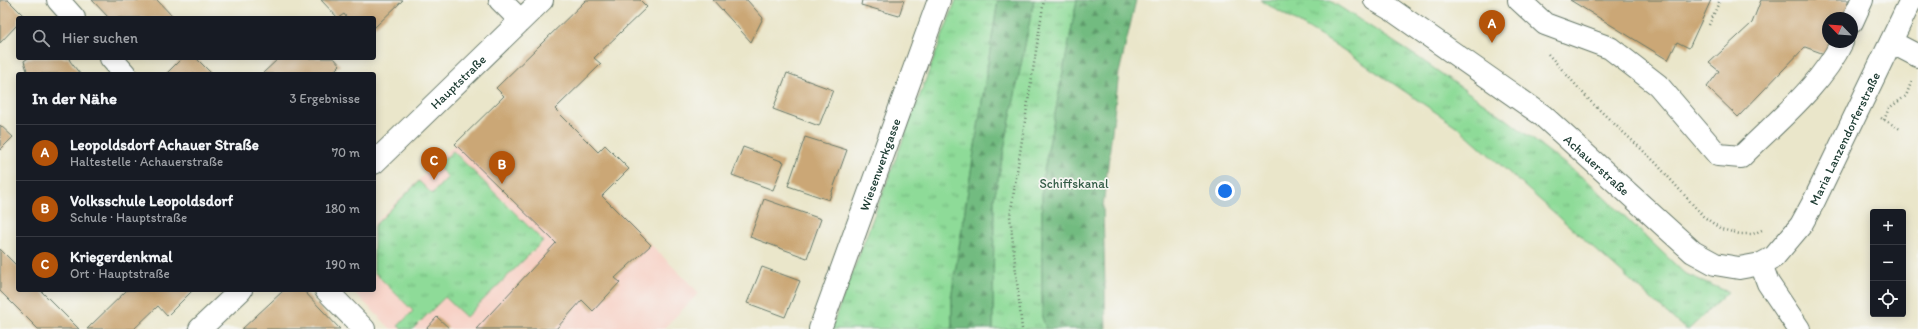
<!DOCTYPE html>
<html lang="de">
<head>
<meta charset="utf-8">
<style>
	:root { --surface:#171b24; --page:#242831; --text:#f1f3f6; --muted:#9ea1a6; --line:#363941; --accent:#b45309 }
	body { margin:0; font-family:Itim,sans-serif; background:var(--page); color:var(--text) }
	.controls { position:absolute; right:12px; bottom:12px; display:grid; overflow:hidden; border-radius:4px; box-shadow:0 2px 10px #0003 }
	.controls button { width:36px; height:36px; display:grid; place-items:center; padding:0; border:0; border-bottom:1px solid var(--line); background:var(--surface); color:var(--text); font:20px sans-serif }
	.compass { position:absolute; left:1822px; top:12px; width:36px; height:36px; border-radius:50%; background:var(--surface); box-shadow:0 2px 10px #0003; rotate:295deg }
	.you { position:absolute; left:1225px; top:191px; width:14px; height:14px; margin:-10px; border:3px solid #fff; border-radius:50%; background:#1a73e8; box-shadow:0 0 0 6px #1a73e833 }
	.badge { display:grid; place-items:center; width:26px; height:26px; border-radius:50%; background:var(--accent); color:#fff; font-size:13px; font-weight:700 }
	.pin { position:absolute; translate:-50% -33px; filter:drop-shadow(0 1px 2px #0008) }
	.pin::after { content:''; position:absolute; top:21px; width:14px; height:12px; background:inherit; clip-path:polygon(0 0,100% 0,50% 100%) }
	.list { margin:0; padding:0; list-style:none }
	h2 { display:flex; justify-content:space-between; align-items:center; height:52px; margin:0; padding:0 16px; font-size:17px }
	h2 small { font-size:13px; font-weight:400; color:var(--muted) }
	.list li { display:grid; grid-template-columns:26px 1fr auto; gap:12px; align-items:center; box-sizing:border-box; height:56px; padding:0 16px; border-top:1px solid var(--line) }
	.list b { display:block; font-size:15px; white-space:nowrap }
	.list p { margin:0; font-size:13px; white-space:nowrap; color:var(--muted) }
	.list em { font-size:13px; font-style:normal; color:var(--muted) }
	.icon { flex:none; width:22px; height:22px; fill:none; stroke:currentColor; stroke-width:2; stroke-linecap:round; stroke-linejoin:round }
	.map { position:relative; flex:none; width:1918px; height:329px; overflow:hidden }
	.search { position:absolute; background:var(--surface); box-shadow:0 2px 10px #0003; left:16px; top:16px; width:360px; height:44px; display:flex; align-items:center; gap:10px; box-sizing:border-box; padding:0 14px; border-radius:4px; color:var(--muted); font-size:15px }
	.panel { position:absolute; background:var(--surface); box-shadow:0 2px 10px #0003; left:16px; top:72px; width:360px; height:220px; border-radius:4px }
	.map>svg:first-child { display:block }
	.built { fill:#f7d1c6 }
	.grass { fill:url(#grass-tufts); stroke:#568c66 }
	.forest { fill:url(#forest-firs); stroke:#487c5a }
	.building { fill:#cba776 }
	.lines { fill:none; stroke-linecap:round; stroke-linejoin:round }
	.minor-casing { stroke:#667868; stroke-width:24 }
	.path { stroke:#667868; stroke-width:2.5; stroke-dasharray:1 3; stroke-linecap:butt }
	.minor { stroke:#fff; stroke-width:22 }
	.labels { text-anchor:middle; stroke-width:3.5; stroke-linejoin:round; paint-order:stroke }
	.street-label { font-size:13px; fill:#1f3d34; stroke:#f6f6f2 }
	.park-label { font-size:13px; fill:#355d48; stroke:#f6f6f2 }
</style>
</head>
<body>
<div class="map">
<svg width="1918" height="329" viewBox="0 0 1918 329">
	<defs>
		<pattern id="grass-tufts" width="24" height="20" patternUnits="userSpaceOnUse"><rect width="24" height="20" fill="#8edb98"/><path d="M3 7l-1-3M5 7V3M7 7l1-3M15 17l-1-3M17 17v-4M19 17l1-3" fill="none" stroke="#73b37d"/></pattern>
		<pattern id="forest-firs" width="22" height="20" patternUnits="userSpaceOnUse"><rect width="22" height="20" fill="#72bb80"/><path d="M5 1l3.5 6h-7zM16 11l3.5 6h-7z" fill="#5d996a"/></pattern>
	</defs>
	<rect width="100%" height="100%" fill="#f6f6f2"/>
	<filter id="ink" filterUnits="userSpaceOnUse"><feTurbulence type="fractalNoise" baseFrequency=".025" numOctaves="2"/><feDisplacementMap in="SourceGraphic" scale="8" xChannelSelector="R" yChannelSelector="G"/><feConvolveMatrix kernelMatrix="1 2 1 2 8 2 1 2 1" color-interpolation-filters="sRGB"/></filter>
	<filter id="wash" filterUnits="userSpaceOnUse"><feTurbulence type="fractalNoise" baseFrequency=".012" numOctaves="4" result="noise"/><feDisplacementMap in="SourceGraphic" scale="16" xChannelSelector="R" yChannelSelector="G"/><feGaussianBlur stdDeviation="0.9" result="paint"/><feColorMatrix in="noise" values="0 0 0 0 0 0 0 0 0 0 0 0 0 0 0 0 0 1.4 0 .05"/><feComposite in="paint" operator="in"/></filter>
	<g filter="url(#wash)">
		<rect width="100%" height="100%" fill="#eae6ca"/>
		<path class="built" d="M504 96 699 293 663 329H391L352 290H374V224Z"/>
		<path class="grass" d="M956 0H998L952 292V329H831Z
			M1034 0H1077L1042 181V317L1046 329H993L994 199Z
			M1260 0H1329L1419 58 1505 118 1591 184 1684 273 1728 292 1689 329H1685L1459 128 1342 49Z
			M453 151 543 241 466 317 445 297 413 329H402L398 326 413 311 374 272V226L419 181 432 194 448 177 437 166Z"/>
		<path class="forest" d="M998 0H1034L994 199 993 329H952V292Z
			M1077 0H1136L1119 73 1103 206 1106 329H1046L1042 317V181Z"/>
		<g id="blocks">
			<path class="building" d="M0 0H8L25 17 18 18V24L0 43Z
				M92 0H157L174 18H109Z
				M321 0H403L374 28V18H347L344 14 338 18Z
				M586 0H640L647 7 594 58 601 64 555 109 598 152 605 145 629 169 602 196 651 245 615 278 620 282 593 311 582 300 556 329H476L556 243 455 144 504 96 496 88Z
				M713 0H747L763 18 751 42Z
				M862 0H904L899 16 861 5Z
				M1570 0H1711L1689 48 1677 42 1668 60Z
				M1761 0H1853L1845 18H1828V42H1833L1827 55 1805 47 1738 117 1707 87 1719 71 1709 63 1752 23Z
				M28 58H69L70 61 80 74H28L24 61Z
				M182 58H196L212 74H166Z
				M279 58H334L340 65 331 74H262Z
				M787 73 833 90 819 126 773 109Z
				M0 125 13 137 0 150Z
				M805 137 847 150 829 200 788 186Z
				M743 147 784 162 773 190 732 175Z
				M764 199 821 219 807 258 750 237Z
				M0 249 18 267V290H40L79 329H38L0 291Z
				M762 267 800 281 785 317 747 303Z
				M127 290H193L167 316 158 306 134 329H87Z
				M284 290H303L340 329H242Z
				M437 317 450 329H426Z"/>
		</g>
	</g>
	<g filter="url(#ink)">
		<use href="#blocks" fill-opacity="0" stroke="#667868" stroke-width="1"/>
		<g class="lines">
			<defs>
				<g id="minor">
					<path d="M58 0 74 18"/>
					<path d="M500 0 520 20"/>
					<path id="s1" d="M1375 0 1392 10 1542 115 1693 252 1715 264 1739 268 1761 264 1774 257 1801 225 1814 201 1911 0"/>
					<path d="M1519 0 1545 24 1610 48 1658 85 1718 155 1741 157C1775 123 1822 85 1842 42"/>
					<path d="M1852 22 1862 0"/>
					<path d="M1891 42 1918 56"/>
					<path d="M111 58 125 74"/>
					<path id="s2" d="M374 163 542 0"/>
					<path d="M1761 264 1768 283 1799 329"/>
					<path d="M326 290 364 329"/>
					<path d="M200 329 241 290"/>
					<path id="s3" d="M820 329 939 0"/>
				</g>
			</defs>
			<use href="#minor" class="minor-casing"/>
			<path class="path" d="M1709 25 1720 0
				M1548 54 1592 103 1654 161 1703 216 1721 229 1740 234H1753L1762 230
				M1881 118 1900 129
				M1884 120 1889 108 1906 96 1912 80
				M1022 329 1010 216 1044 0"/>
			<use href="#minor" class="minor"/>
		</g>
	</g>
	<g class="labels">
		<g class="street-label">
			<text dy="5" stroke="none"><textPath href="#s2" startOffset="117">Hauptstraße</textPath></text>
			<text dy="5" stroke="none"><textPath href="#s1" startOffset="632">Maria Lanzendorferstraße</textPath></text>
			<text dy="5" stroke="none"><textPath href="#s3" startOffset="175">Wiesenwerkgasse</textPath></text>
			<text dy="5" stroke="none"><textPath href="#s1" startOffset="277">Achauerstraße</textPath></text>
		</g>
		<g class="park-label">
			<text x="1074" y="188">Schiffskanal</text>
		</g>
	</g>
</svg>
<div class="controls">
<button>+</button>
<button>−</button>
<button><svg class="icon" aria-label="locate" viewBox="0 0 24 24"><circle cx="12" cy="12" r="6"/><path d="M12 2v4M12 18v4M2 12h4M18 12h4"/></svg></button>
</div>
<svg class="compass" viewBox="-18 -18 36 36"><path d="M0-13l5 13h-10z" fill="#e53935"/><path d="M0 13l5-13h-10z" fill="#9ea1a6"/></svg>
<div class="you"></div>
<div class="pin badge" style="left:1492px;top:43px">A</div>
<div class="pin badge" style="left:502px;top:184px">B</div>
<div class="pin badge" style="left:434px;top:180px">C</div>
<div class="search"><svg class="icon" aria-label="search" viewBox="0 0 24 24"><circle cx="10" cy="10" r="6"/><path d="M15 15l6 6"/></svg>Hier suchen</div>
<section class="panel">
<h2>In der Nähe<small>3 Ergebnisse</small></h2>
<ul class="list">
<li><span class="badge">A</span><div><b>Leopoldsdorf Achauer Straße</b><p>Haltestelle · Achauerstraße</p></div><em>70 m</em></li>
<li><span class="badge">B</span><div><b>Volksschule Leopoldsdorf</b><p>Schule · Hauptstraße</p></div><em>180 m</em></li>
<li><span class="badge">C</span><div><b>Kriegerdenkmal</b><p>Ort · Hauptstraße</p></div><em>190 m</em></li>
</ul>
</section>
</div>
</body>
</html>
